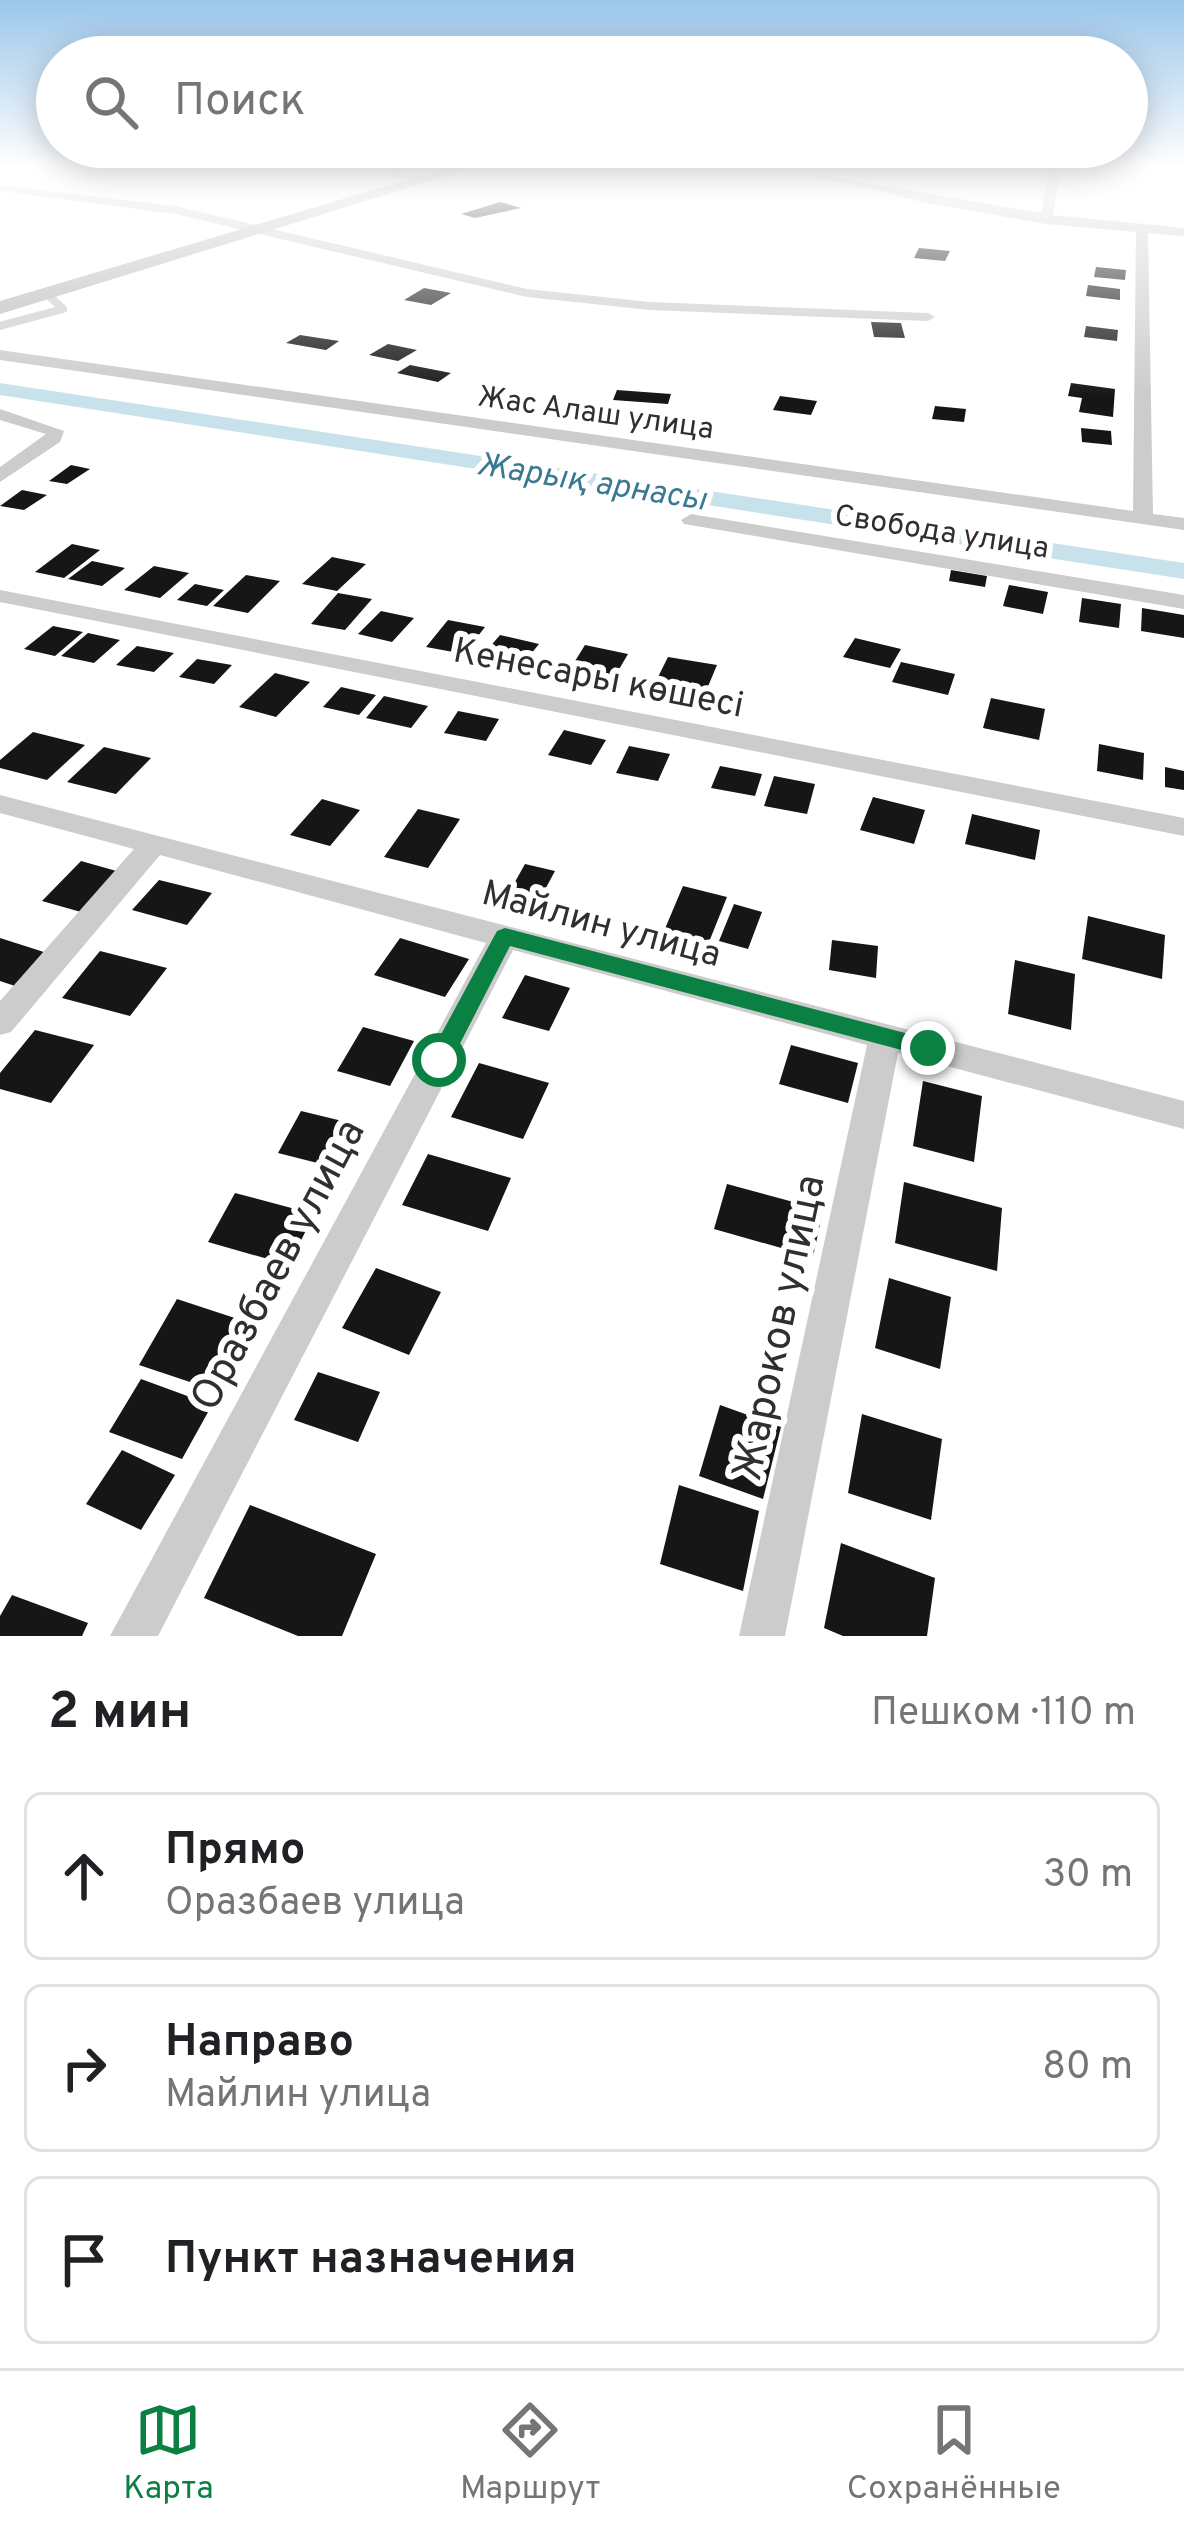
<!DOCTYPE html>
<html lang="ru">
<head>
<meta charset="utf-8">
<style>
	:root { --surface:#fff; --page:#f2f2f2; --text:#202124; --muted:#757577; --line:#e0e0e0; --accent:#0b8043 }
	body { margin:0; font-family:Overpass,sans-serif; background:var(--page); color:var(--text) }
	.stop { position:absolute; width:36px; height:36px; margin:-27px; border:9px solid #0b8043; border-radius:50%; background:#fff }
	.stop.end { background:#0b8043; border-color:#fff; box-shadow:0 3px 12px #0008 }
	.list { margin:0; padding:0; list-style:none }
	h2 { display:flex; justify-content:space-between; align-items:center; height:156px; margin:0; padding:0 48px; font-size:51px }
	h2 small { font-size:39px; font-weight:400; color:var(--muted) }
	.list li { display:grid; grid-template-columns:78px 1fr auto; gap:36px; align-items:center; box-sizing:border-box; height:168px; margin:0 24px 24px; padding:0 24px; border:3px solid var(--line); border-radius:18px }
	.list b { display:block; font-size:45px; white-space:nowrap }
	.list p { margin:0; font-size:39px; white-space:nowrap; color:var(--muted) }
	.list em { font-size:39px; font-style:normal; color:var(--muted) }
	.icon { flex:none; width:66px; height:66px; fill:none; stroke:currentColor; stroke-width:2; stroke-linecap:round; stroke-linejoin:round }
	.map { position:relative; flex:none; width:1184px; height:1636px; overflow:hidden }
	.search { position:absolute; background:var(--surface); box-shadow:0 6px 30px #0003; left:36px; right:36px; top:36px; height:132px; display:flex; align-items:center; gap:30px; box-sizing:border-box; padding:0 42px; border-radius:66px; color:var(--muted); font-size:45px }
	.sheet { height:732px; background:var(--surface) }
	nav { display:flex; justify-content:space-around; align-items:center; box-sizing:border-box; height:168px; border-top:3px solid var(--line); background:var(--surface); font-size:33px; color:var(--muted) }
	nav a { display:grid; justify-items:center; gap:6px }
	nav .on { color:var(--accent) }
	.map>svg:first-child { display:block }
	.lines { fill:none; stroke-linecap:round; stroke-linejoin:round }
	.canal { fill:#c8e2ec; fill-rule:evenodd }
	.building { fill:#161616 }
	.lane { stroke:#ccc; stroke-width:8 }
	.street { fill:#ccc; fill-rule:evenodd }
	.secondary { fill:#b9b9b9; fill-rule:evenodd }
	.route { fill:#0b8043 }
	.labels { text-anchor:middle; stroke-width:12; stroke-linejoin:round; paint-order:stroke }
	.far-street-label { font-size:30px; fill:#2f2f2f; stroke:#fff }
	.far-water-label { font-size:33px; font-style:italic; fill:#3b7993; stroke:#fff }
	.street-label { font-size:36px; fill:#2f2f2f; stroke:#fff }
	.near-street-label { font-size:42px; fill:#2f2f2f; stroke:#fff }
</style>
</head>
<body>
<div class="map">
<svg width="1184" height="1636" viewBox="0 0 1184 1636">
	<rect width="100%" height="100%" fill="#fff"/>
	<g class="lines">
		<path class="canal" d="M0 383 1184 563V579L0 395Z"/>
	</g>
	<path class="building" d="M500 202 521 208 475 218 461 214Z
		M919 248 950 251 945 261 914 258Z
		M1096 267 1126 270 1125 280 1094 277Z
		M1088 285 1120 289V300L1086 296Z
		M424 288 451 293 431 305 404 300Z
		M871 322 901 323 905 338 874 337Z
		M1086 326 1118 330 1117 341 1084 337Z
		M300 335 339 341 326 350 286 343Z
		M388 344 417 350 398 361 369 355Z
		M410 365 451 373 438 382 397 373Z
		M1071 383 1115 389 1113 417 1079 412 1082 398 1068 396Z
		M617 390 671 394 668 404 613 400Z
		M780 396 817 401 811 415 773 410Z
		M935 406 966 409 964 422 932 419Z
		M1081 428 1111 431 1112 445 1082 442Z
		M71 465 90 469 67 484 49 481Z
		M22 490 47 495 24 510 0 506Z
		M72 544 100 550 64 578 35 572Z
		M332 557 366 564 337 591 302 584Z
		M92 561 125 568 102 586 68 579Z
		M154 566 189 573 160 598 124 590Z
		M951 570 987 576 985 587 949 581Z
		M246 575 280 581 248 613 213 606Z
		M195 584 224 590 207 606 177 600Z
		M1009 585 1048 592 1043 614 1003 606Z
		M338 593 372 599 345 630 311 624Z
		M1082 598 1121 604 1119 628 1079 622Z
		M1142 608 1184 615V638L1141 631Z
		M381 611 414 618 392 642 358 634Z
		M448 620 485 627 464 654 426 647Z
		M53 626 83 632 55 656 24 649Z
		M88 633 120 640 94 663 61 656Z
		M500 635 539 644 522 665 482 656Z
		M855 638 901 649 890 668 843 657Z
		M585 645 628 654 611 683 567 674Z
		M137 646 174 653 154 672 116 665Z
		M668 657 717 665 704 696 653 687Z
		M197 659 232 665 214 684 179 677Z
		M901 662 955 674 948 695 892 682Z
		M275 673 310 682 276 717 239 707Z
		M341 687 376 695 359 715 323 707Z
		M384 696 428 706 411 728 366 718Z
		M991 698 1045 709 1039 740 983 728Z
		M458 711 499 719 486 741 444 733Z
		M564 730 606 740 591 765 548 755Z
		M33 732 85 745 47 780 0 768V760Z
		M1099 744 1144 753 1143 780 1097 771Z
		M629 746 670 754 658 781 616 773Z
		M104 747 151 758 116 794 67 782Z
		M720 766 762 774 755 796 711 788Z
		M1165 767 1184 771V790L1165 787Z
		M774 776 815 784 807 814 764 806Z
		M873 797 925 810 914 844 860 830Z
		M322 799 360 810 330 846 290 835Z
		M418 809 460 819 428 868 384 857Z
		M972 814 1040 830 1035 860 965 844Z
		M81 861 120 872 81 912 42 901Z
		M525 864 555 871 541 897 511 889Z
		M159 880 212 893 187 925 132 910Z
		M683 886 727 897 709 942 664 931Z
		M734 904 762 912 748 949 719 941Z
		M1088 916 1165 935 1162 979 1082 959Z
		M0 938 47 953 15 986 0 981Z
		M400 938 469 959 445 997 374 975Z
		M832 940 878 946 876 978 829 970Z
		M100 951 167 968 130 1016 62 998Z
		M1015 960 1075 974 1071 1030 1008 1014Z
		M525 975 570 988 549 1031 502 1018Z
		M363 1027 414 1041 390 1086 337 1071Z
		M35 1030 94 1045 51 1103 0 1089V1073Z
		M791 1045 858 1063 848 1103 779 1084Z
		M479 1063 549 1083 523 1139 451 1117Z
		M923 1081 982 1096 974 1162 913 1146Z
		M301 1111 367 1127 345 1170 278 1153Z
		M428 1154 511 1178 488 1231 402 1205Z
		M904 1182 1002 1208 997 1271 895 1243Z
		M727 1184 823 1210 813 1257 714 1229Z
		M235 1193 314 1214 289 1265 208 1242Z
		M376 1268 441 1292 409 1355 342 1328Z
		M889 1278 951 1297 940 1369 875 1348Z
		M177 1299 253 1324 217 1391 139 1365Z
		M318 1372 380 1392 358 1442 294 1420Z
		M141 1379 212 1405 182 1459 109 1432Z
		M720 1405 781 1427 763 1499 699 1476Z
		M862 1414 942 1439 931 1520 848 1493Z
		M122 1450 175 1475 141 1530 86 1504Z
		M679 1485 759 1511 743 1591 660 1564Z
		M250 1505 376 1554 342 1636H298L204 1598Z
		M841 1543 935 1578 927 1636H843L824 1628Z
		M12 1595 88 1623 82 1636H0V1616Z"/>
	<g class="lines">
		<path class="lane" d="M0 326 63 309 46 293"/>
		<path class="street" d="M358 167H378L428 180 422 183Z
			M776 167 1041 213 1050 167H1061L1053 215 1184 228V236L1148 233 1153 514 1184 518V530L0 360V350L1133 511 1136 232 1046 224 932 204Z
			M0 185 175 206 527 289 650 302 928 313 935 317 928 321 650 310 527 297 175 214 0 191Z
			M0 409 64 431 60 442 0 482V467L46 434 0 420Z
			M691 514 1184 595V609L684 524 681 520Z
			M0 590 1184 818V836L0 602Z
			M0 795 1184 1101V1129L898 1053 785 1636H739L867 1045 513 950 158 1636H110L486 943 160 855 11 1032 0 1035V1001L134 849 0 813Z"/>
		<path class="secondary" d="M450 167H475L0 314V301Z"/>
	</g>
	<linearGradient id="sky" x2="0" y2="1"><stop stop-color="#9bc6ea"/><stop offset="0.42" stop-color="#fff"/><stop offset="1" stop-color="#fff" stop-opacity="0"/></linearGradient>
	<rect width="1184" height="396" fill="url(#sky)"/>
	<path class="route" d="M505 928 928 1039 940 1048 928 1057 510 946 448 1067H431V1053L497 931Z"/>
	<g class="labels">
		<g class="far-street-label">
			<text transform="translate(596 412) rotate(8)" y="10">Жас Алаш улица</text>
			<text transform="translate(942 531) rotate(9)" y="10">Свобода улица</text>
		</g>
		<g class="far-water-label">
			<text transform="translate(592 480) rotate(9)" y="12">Жарық арнасы</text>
		</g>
		<g class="street-label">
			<text transform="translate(599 676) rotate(11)" y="13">Кенесары көшесі</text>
			<text transform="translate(602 922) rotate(15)" y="13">Майлин улица</text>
		</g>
		<g class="near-street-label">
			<text transform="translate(276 1264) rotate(-62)" y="15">Оразбаев улица</text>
			<text transform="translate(777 1327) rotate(-78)" y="15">Жароков улица</text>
		</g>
	</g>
</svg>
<div class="stop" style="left:439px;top:1060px"></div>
<div class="stop end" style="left:928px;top:1048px"></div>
<div class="search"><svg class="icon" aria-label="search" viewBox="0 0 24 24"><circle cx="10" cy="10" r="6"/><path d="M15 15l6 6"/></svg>Поиск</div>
</div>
<section class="sheet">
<h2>2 мин<small>Пешком · 110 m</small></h2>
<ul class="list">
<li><svg class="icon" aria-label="ahead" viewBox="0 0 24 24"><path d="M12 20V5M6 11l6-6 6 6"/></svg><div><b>Прямо</b><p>Оразбаев улица</p></div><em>30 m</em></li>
<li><svg class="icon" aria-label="right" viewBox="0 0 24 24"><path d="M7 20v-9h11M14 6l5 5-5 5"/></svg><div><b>Направо</b><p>Майлин улица</p></div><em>80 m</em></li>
<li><svg class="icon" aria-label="arrive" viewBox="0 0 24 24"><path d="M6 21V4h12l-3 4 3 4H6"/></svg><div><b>Пункт назначения</b></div></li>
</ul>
</section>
<nav>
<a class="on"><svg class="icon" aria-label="map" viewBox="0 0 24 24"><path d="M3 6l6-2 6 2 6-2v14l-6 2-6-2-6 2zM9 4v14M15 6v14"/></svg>Карта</a>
<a><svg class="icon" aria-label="directions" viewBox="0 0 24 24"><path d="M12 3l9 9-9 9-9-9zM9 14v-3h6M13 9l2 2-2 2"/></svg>Маршрут</a>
<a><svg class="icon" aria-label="saved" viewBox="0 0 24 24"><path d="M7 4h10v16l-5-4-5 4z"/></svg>Сохранённые</a>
</nav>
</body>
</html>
